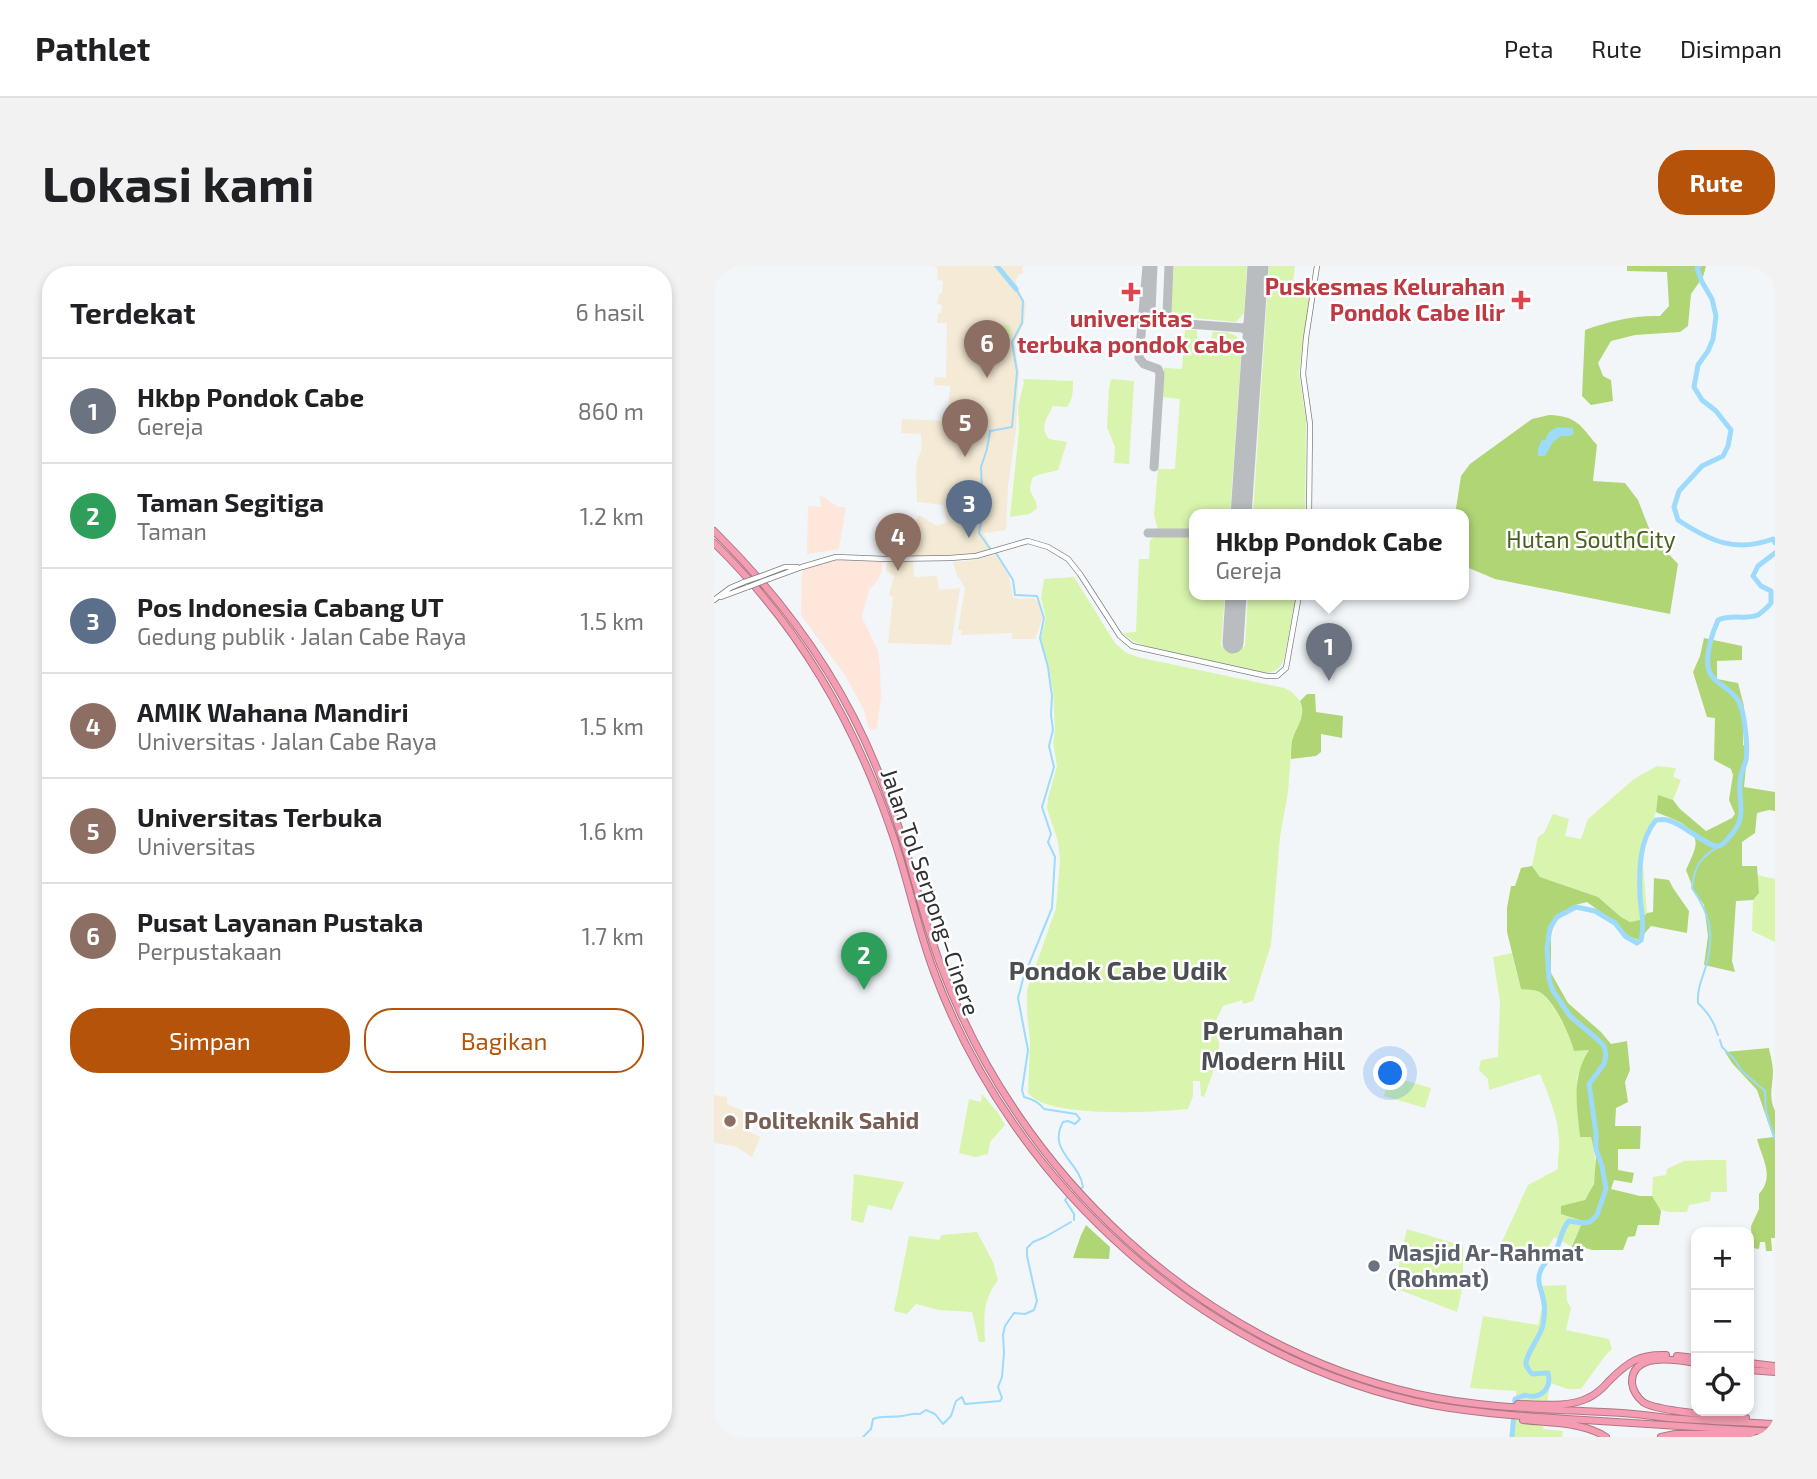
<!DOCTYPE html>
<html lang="id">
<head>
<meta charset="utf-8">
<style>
	:root { --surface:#fff; --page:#f2f2f2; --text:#202124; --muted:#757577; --line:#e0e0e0; --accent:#b45309 }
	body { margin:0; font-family:"Exo 2",sans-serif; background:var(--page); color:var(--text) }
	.controls { position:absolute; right:21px; bottom:21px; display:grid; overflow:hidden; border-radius:14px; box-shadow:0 4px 10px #0003 }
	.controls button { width:63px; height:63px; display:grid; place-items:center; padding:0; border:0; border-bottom:2px solid var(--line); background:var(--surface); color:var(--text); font:35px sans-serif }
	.you { position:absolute; left:677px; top:808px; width:24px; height:24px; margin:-18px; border:5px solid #fff; border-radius:50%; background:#1a73e8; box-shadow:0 0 0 10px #1a73e833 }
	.badge { display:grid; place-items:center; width:46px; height:46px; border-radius:50%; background:var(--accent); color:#fff; font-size:23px; font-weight:700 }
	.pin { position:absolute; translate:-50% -58px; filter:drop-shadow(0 2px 4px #0008) }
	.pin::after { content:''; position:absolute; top:37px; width:24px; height:21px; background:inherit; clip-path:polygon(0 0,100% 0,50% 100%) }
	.popup { position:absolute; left:475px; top:243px; width:280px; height:91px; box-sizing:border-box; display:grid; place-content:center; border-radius:14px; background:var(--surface); filter:drop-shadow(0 2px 5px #0005); font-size:23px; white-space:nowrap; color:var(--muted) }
	.popup b { font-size:26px; color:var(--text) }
	.popup::after { content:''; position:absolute; left:50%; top:100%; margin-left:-14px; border:14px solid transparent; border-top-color:var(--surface) }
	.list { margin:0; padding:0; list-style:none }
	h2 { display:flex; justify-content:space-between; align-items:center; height:91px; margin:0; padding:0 28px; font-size:30px }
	h2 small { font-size:23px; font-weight:400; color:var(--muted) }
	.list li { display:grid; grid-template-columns:46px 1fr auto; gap:21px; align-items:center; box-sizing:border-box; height:105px; padding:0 28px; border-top:2px solid var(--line) }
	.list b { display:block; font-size:26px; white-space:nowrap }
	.list p { margin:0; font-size:23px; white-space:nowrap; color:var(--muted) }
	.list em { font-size:23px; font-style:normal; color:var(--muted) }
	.actions { display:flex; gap:14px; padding:21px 28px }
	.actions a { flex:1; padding:16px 0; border:2px solid var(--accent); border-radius:28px; text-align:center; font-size:24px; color:var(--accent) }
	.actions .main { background:var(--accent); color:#fff }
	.icon { flex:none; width:38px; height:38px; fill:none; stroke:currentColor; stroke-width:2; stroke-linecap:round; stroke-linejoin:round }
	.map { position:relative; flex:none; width:1061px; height:1171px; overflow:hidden; border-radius:28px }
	header { display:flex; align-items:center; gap:42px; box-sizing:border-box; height:98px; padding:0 35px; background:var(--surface); border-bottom:2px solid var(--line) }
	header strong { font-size:33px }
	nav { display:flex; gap:38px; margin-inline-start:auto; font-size:24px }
	.intro { display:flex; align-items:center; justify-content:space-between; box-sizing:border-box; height:168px; padding:0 42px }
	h1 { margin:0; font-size:49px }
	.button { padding:18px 32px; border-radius:28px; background:var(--accent); color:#fff; font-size:24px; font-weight:700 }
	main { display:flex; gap:42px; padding:0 42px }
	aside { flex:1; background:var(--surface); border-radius:28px; box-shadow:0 4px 10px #0003 }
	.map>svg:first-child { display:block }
	.commercial { fill:#fee6db }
	.education { fill:#f4ead5 }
	.green { fill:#d8f4ad }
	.forest { fill:#b0d575 }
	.water { fill:#9ddafc }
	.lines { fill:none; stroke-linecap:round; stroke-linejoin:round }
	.stream { stroke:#9ddafc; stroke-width:2 }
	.river { stroke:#9ddafc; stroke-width:5 }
	.taxiway { stroke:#babdc0; stroke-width:9 }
	.runway { stroke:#babdc0; stroke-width:21 }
	.secondary-casing { stroke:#7d8183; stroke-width:6 }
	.highway-casing { stroke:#af7785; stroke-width:8 }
	.secondary { stroke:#fff; stroke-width:4.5 }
	.highway { stroke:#f49db2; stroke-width:6 }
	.secondary-bridge-casing { stroke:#7d8183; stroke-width:6; stroke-linecap:butt }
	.secondary-bridge { stroke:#fff; stroke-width:4.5 }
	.health-dot { fill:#e0444e; stroke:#fff; stroke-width:2.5 }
	.education-dot { fill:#8d6e63; stroke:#fff; stroke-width:2.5 }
	.worship-dot { fill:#6b7280; stroke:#fff; stroke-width:2.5 }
	.labels { text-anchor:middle; stroke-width:5; stroke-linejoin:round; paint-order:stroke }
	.health-label { font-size:23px; font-weight:bold; fill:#be3a42; stroke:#fff; text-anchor:end }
	.park-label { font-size:23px; fill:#49601e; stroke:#fff }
	.street-label { font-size:23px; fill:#2f3132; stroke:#fff }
	.education-label { font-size:23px; font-weight:bold; fill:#785e54; stroke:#fff; text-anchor:start }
	.worship-label { font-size:23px; font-weight:bold; fill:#5b616d; stroke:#fff; text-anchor:start }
	.quarter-label { font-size:26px; font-weight:bold; fill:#4c4f52; stroke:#fff }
</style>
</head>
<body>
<header>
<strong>Pathlet</strong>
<nav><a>Peta</a><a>Rute</a><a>Disimpan</a></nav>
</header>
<div class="intro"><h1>Lokasi kami</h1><a class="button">Rute</a></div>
<main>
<aside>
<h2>Terdekat<small>6 hasil</small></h2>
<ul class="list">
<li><span class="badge" style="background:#6b7280">1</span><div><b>Hkbp Pondok Cabe</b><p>Gereja</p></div><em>860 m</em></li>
<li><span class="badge" style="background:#2e9e5b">2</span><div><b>Taman Segitiga</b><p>Taman</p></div><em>1.2 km</em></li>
<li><span class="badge" style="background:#5c6f8a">3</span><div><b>Pos Indonesia Cabang UT</b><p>Gedung publik · Jalan Cabe Raya</p></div><em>1.5 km</em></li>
<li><span class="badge" style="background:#8d6e63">4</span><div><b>AMIK Wahana Mandiri</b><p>Universitas · Jalan Cabe Raya</p></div><em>1.5 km</em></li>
<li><span class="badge" style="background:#8d6e63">5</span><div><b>Universitas Terbuka</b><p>Universitas</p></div><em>1.6 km</em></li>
<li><span class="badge" style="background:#8d6e63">6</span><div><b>Pusat Layanan Pustaka</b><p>Perpustakaan</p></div><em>1.7 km</em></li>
</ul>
<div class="actions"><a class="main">Simpan</a><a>Bagikan</a></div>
</aside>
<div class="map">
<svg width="1061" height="1171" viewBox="0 0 1061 1171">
	<rect width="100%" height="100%" fill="#f2f6f9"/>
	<path class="commercial" d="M106 229 124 241H132L125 283 93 288 94 240 107 241Z
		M171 252 185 253 196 258 192 265 186 266 183 287H165Z
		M119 293 168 296V305L164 314 155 324 148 351 164 385 166 400 167 431 163 463H162L156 464 154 461 150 444 130 408 87 349 88 304Z"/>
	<path class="education" d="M218 0H308L309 7 304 9 302 14 303 21 312 38 310 57 300 78 305 105 302 165 294 220 292 264 270 267 277 283 255 289 199 292 200 311 223 310 225 324 246 322 237 379 174 377 179 331 175 329 180 310 172 305 173 295H187L188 279 205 249 223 260 233 256 230 239 203 236 202 205 203 195 208 182 207 168 187 167 188 153 233 155 236 120 220 119V111L232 112 233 57H223L224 47H227L228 39 223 38 225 28 228 27 229 15 224 14 223 1Z
		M282 288 295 311 299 331 305 333 320 332 325 337 329 352 321 373H298V367L247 369 248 365 244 364 251 322 243 309 239 296 262 294Z
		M0 829 13 831V838L33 847 30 863 46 871 38 891 21 880 0 877Z"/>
	<path class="green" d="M460 0H533L530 47 522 56 459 50 456 45Z
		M555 0H581L579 15 583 25H596L585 107 592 154 591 249H539Z
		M296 59V85H284V82H266V60Z
		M471 64H483V73H497L499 66C512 66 520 65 528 77L516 249H480V264H444L440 249 444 203H461L466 133 447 131 450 102 468 103Z
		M309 113 359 115C359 125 359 133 353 141L339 140C333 152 325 161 335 173L353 176 344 204C335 207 327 207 319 211 311 231 322 226 323 242L316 248 296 251 305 165 304 140 310 117Z
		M397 113 420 115 415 198 400 197 401 181 393 161 395 122Z
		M442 270H480V329H511L507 379 509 381 528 382 531 380 534 329H582L570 393C564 408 555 408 540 406L439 382 420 376 408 367 422 366 425 293H435L436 274Z
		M360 311 401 377 411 386 423 391 570 422 578 426 586 435 589 446 586 460 578 475 574 526 566 571 557 679 539 735 529 738 528 734 509 740 499 761 505 777V790L490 831 487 830 486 815H479V830L474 843C442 846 334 853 314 827L316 776 313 746V724L342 642 346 594 344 575 333 543 334 532 343 500 339 477 341 464 339 426 335 400 327 373 332 352 327 332 330 313Z
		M943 500 962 502 959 511 967 514 959 534 944 530 942 546 928 587 933 647 926 654 916 656 907 651 884 631 826 611 818 600 824 571 830 567 839 548 855 553 851 570 867 573 874 553 920 513Z
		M1043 609 1061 613V676L1038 665 1039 634 1045 627Z
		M798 687 807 723C812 723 819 723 823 725 838 730 856 770 860 785L876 783 863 811V830L866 871 877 870C882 890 886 915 872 932 867 939 855 943 848 948L870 955 857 980 840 971 826 996 798 982 786 980 814 919 844 903C843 894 846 884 845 874 844 851 835 830 826 808L775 824 774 813 765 804 767 794 784 791 786 736 779 691Z
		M676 810 717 822 711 842 670 830Z
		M268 828 284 847 291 859 276 876 274 888 261 891 245 887 255 833 267 836Z
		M993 894H1012L1013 926H997L996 935 975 939 973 946H955L940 942 938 930 939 911 952 909 953 903 970 895Z
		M140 908 190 916 187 924 184 928 178 944 154 939 149 957 137 954Z
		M693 963 749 980V1020L743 1046 686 1024 685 996Z
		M263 966 279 996 284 1014C268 1035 270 1051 271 1076H265L258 1046 225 1044 202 1038 193 1048 180 1045 195 970 225 974 228 969Z
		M852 1019 853 1035 857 1042 852 1064 895 1073 898 1083 891 1090 867 1123H854L836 1117 829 1163 849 1165 848 1171H799L801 1162 802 1125 756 1122 769 1050 824 1059 828 1042 825 1020Z"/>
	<path class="forest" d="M913 0H992L989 11 977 28 974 60 966 66 921 69 897 75 884 97 889 110 897 114 899 135 877 139 868 130 871 64C895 55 921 49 946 50L955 40 953 6 913 5Z
		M835 149C863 150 866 159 883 179L879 215 911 217 924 234 938 270 964 298 956 348 781 313 750 300V249H741L747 210 756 198 818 153Z
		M990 372 1028 380V394L1003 395V413L1024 417 1030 440 1029 479 1034 481 1030 521 1061 526V545L1055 544 1043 547 1041 567 1028 576V600H1043L1045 627 1039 634 1022 635 1018 695 1021 706 990 699 994 670 990 639 980 625 972 604C975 597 979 589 981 582 986 560 958 553 942 546L944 529 959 534 966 543 992 565 1018 552 1021 548 1015 534 1019 509 1017 503 1000 494 1001 452 993 451 979 406 986 390Z
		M593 428H601L602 446 629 450 628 472 607 468V486L602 490 577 493C577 488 577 481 578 475 582 460 593 451 586 435Z
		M818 600 826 611 884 631 907 651 916 656 926 654 933 647 939 646 940 612 955 614 959 622 975 645 973 667 937 660 925 674 910 669 892 650 873 636 861 639 843 651 837 668V707L854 737 887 766 897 778 913 775 916 804 911 816 914 836 902 842 901 860H927L926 883H904V904L920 907 918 917 900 914 897 923 926 930H938L947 945 945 959H924L921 970 914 971 909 984H878L865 980 862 981 860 990 851 996 869 955 847 948V940L871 934 880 918 882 891 877 871H866C863 839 857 812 875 784L860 785C856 770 839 730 823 725 819 723 812 724 807 723L793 666V642L797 620H801L807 602Z
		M1055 782C1056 789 1059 798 1059 805 1059 820 1054 830 1061 845V972H1057L1058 985H1052L1051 976H1046L1045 983 1038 982 1037 960 1045 943V928C1061 911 1048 892 1043 873L1059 871 1043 824 1018 797 1011 786Z
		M372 959 396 981 395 993 359 992 367 969Z"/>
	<path class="water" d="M844 161 859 162V169L856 170H847L839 176 831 190H824V182L828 174H832C833 166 838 164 844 161Z"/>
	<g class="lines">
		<path class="stream" d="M277 284 265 267 269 246 267 201 273 183 276 165 298 161 303 106 298 76 308 57 309 35 302 23
			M282 287 299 314 301 329 323 330 330 352 326 372 334 401 338 430 337 449 339 464 335 480 340 501 328 541 337 568 334 576 341 591 338 642 309 713 304 732 314 784 308 824 310 831C318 833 325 836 330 843L362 848 366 853 361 858 354 855 349 856C333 885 366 896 369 921L359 927
			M1004 769C1000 755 994 747 984 737 983 723 988 713 992 700 1001 668 996 648 978 622 980 600 987 590 1006 580
			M1006 774 1008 781 1020 793 1028 805 1051 825 1052 846 1061 873
			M354 930 351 934 360 948V954
			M149 1171 157 1163 159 1153C169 1149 177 1152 188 1150 195 1149 198 1147 206 1148L212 1144 221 1148 229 1158 237 1150 242 1135 248 1131 251 1138 286 1135 288 1132 284 1121 288 1111 290 1087 289 1069 291 1060 300 1047 311 1048 320 1044 323 1035 313 990V982L319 976 331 971 357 956"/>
		<path class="river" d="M283 0 302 23
			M985 0 983 2 988 16 998 33 1002 50 999 73 994 85 984 99 980 121 988 134 1002 145 1017 164 1014 180 1009 190 988 200 965 225 960 241 964 254C996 275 1021 287 1059 273L1061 277
			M798 1171 801 1133 811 1129C826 1134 838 1123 834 1107L818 1108C817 1108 812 1099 812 1099 811 1089 826 1072 829 1059 830 1053 831 1044 830 1038 829 1026 822 1017 826 1006 829 997 837 992 842 984 847 975 847 963 855 955L867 957 876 956 883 949 892 923 888 900 882 883V867L875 818 890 798 892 789 890 780 882 772 856 750 839 725 835 713 833 682 836 662 843 651 862 641 881 645 901 657 911 670 923 677 927 674C931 659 927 645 926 630 925 604 925 574 942 554 945 554 949 553 953 554 967 556 994 582 1004 580 1009 580 1013 574 1016 570 1034 552 1024 536 1026 515 1027 507 1030 501 1032 494 1034 482 1031 447 1025 436 1018 421 997 418 994 401 992 386 998 368 1004 354 1018 348 1032 354 1044 349 1048 346 1054 341 1057 337V325L1047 320 1039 310 1044 300 1061 287"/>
		<path class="taxiway" d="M433 0 425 92 430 98 444 103 446 108 440 201
			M439 0 437 45 438 51 445 56 529 62 536 59 540 50
			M455 0 453 47 456 53 462 58
			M527 62C537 65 538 72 538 82
			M434 267H480"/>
		<path class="runway" d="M527 249 544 0
			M519 377 522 329"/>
		<defs>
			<path id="secondary" d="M595 249 596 158 589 108 592 72 603 0
				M50 309 71 301H83
				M55 313 88 301 122 291 172 293 236 292 262 290 314 275 334 281 354 293 366 308 406 370 418 380 553 410H563L572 402 585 329
				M7 331 34 321
				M0 334 16 322 30 316"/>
			<path id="highway" d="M0 265C73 337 133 421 169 518 182 551 193 585 202 620 210 647 217 674 227 700 304 908 485 1078 703 1128 770 1143 840 1143 908 1147 924 1148 939 1150 954 1152 990 1155 1025 1156 1061 1158
				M0 277C85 360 140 455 178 567 194 613 203 661 220 706 299 920 493 1095 718 1139 768 1148 819 1151 870 1154 934 1158 997 1162 1061 1166
				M963 1090 982 1092
				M982 1097C964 1094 917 1085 918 1117 919 1125 923 1131 929 1136 943 1146 1010 1150 1032 1152
				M1035 1097 1061 1100
				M1035 1104 1061 1106
				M804 1138C826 1138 854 1142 874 1132 883 1128 889 1122 895 1115 914 1096 925 1088 952 1089
				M809 1154C836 1157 869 1156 892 1171
				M947 1171 961 1168H1038"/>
		</defs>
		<use href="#secondary" class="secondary-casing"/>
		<use href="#highway" class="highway-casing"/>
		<use href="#secondary" class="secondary"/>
		<use href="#highway" class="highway"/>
		<defs>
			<path id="secondary-bridge" d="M30 316 50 309
				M34 321 55 313"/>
		</defs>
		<use href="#secondary-bridge" class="secondary-bridge-casing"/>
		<use href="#secondary-bridge" class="secondary-bridge"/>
	</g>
	<g class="health-dot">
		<path d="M413.5 15.5h7v7h7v7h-7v7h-7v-7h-7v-7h7z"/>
		<path d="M803.5 23.5h7v7h7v7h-7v7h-7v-7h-7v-7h7z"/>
	</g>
	<circle class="education-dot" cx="16" cy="855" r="7"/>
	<circle class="worship-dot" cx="660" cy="1000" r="7"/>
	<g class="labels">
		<g class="health-label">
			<text x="791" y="29">Puskesmas Kelurahan<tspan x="791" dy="26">Pondok Cabe Ilir</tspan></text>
			<text x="417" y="61" text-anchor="middle">universitas<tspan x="417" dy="26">terbuka pondok cabe</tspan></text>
		</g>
		<g class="park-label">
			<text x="877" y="282">Hutan SouthCity</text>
		</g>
		<g class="street-label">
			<text transform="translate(216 626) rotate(71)" y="8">Jalan Tol Serpong–Cinere</text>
		</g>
		<g class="education-label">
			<text x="30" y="863">Politeknik Sahid</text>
		</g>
		<g class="worship-label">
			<text x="674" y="995">Masjid Ar-Rahmat<tspan x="674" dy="26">(Rohmat)</tspan></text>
		</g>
		<g class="quarter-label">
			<text x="404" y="714">Pondok Cabe Udik</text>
			<text x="559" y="774">Perumahan<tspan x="559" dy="30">Modern Hill</tspan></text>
		</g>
	</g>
</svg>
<div class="controls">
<button>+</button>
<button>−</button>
<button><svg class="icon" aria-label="locate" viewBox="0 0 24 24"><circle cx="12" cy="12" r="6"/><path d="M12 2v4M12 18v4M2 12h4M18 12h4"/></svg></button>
</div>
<div class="you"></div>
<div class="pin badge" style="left:615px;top:415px;background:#6b7280">1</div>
<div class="popup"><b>Hkbp Pondok Cabe</b>Gereja</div>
<div class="pin badge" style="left:150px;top:724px;background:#2e9e5b">2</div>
<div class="pin badge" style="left:255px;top:272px;background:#5c6f8a">3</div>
<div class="pin badge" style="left:184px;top:305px;background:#8d6e63">4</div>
<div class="pin badge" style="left:251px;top:191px;background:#8d6e63">5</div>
<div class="pin badge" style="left:273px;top:112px;background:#8d6e63">6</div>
</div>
</main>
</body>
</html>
